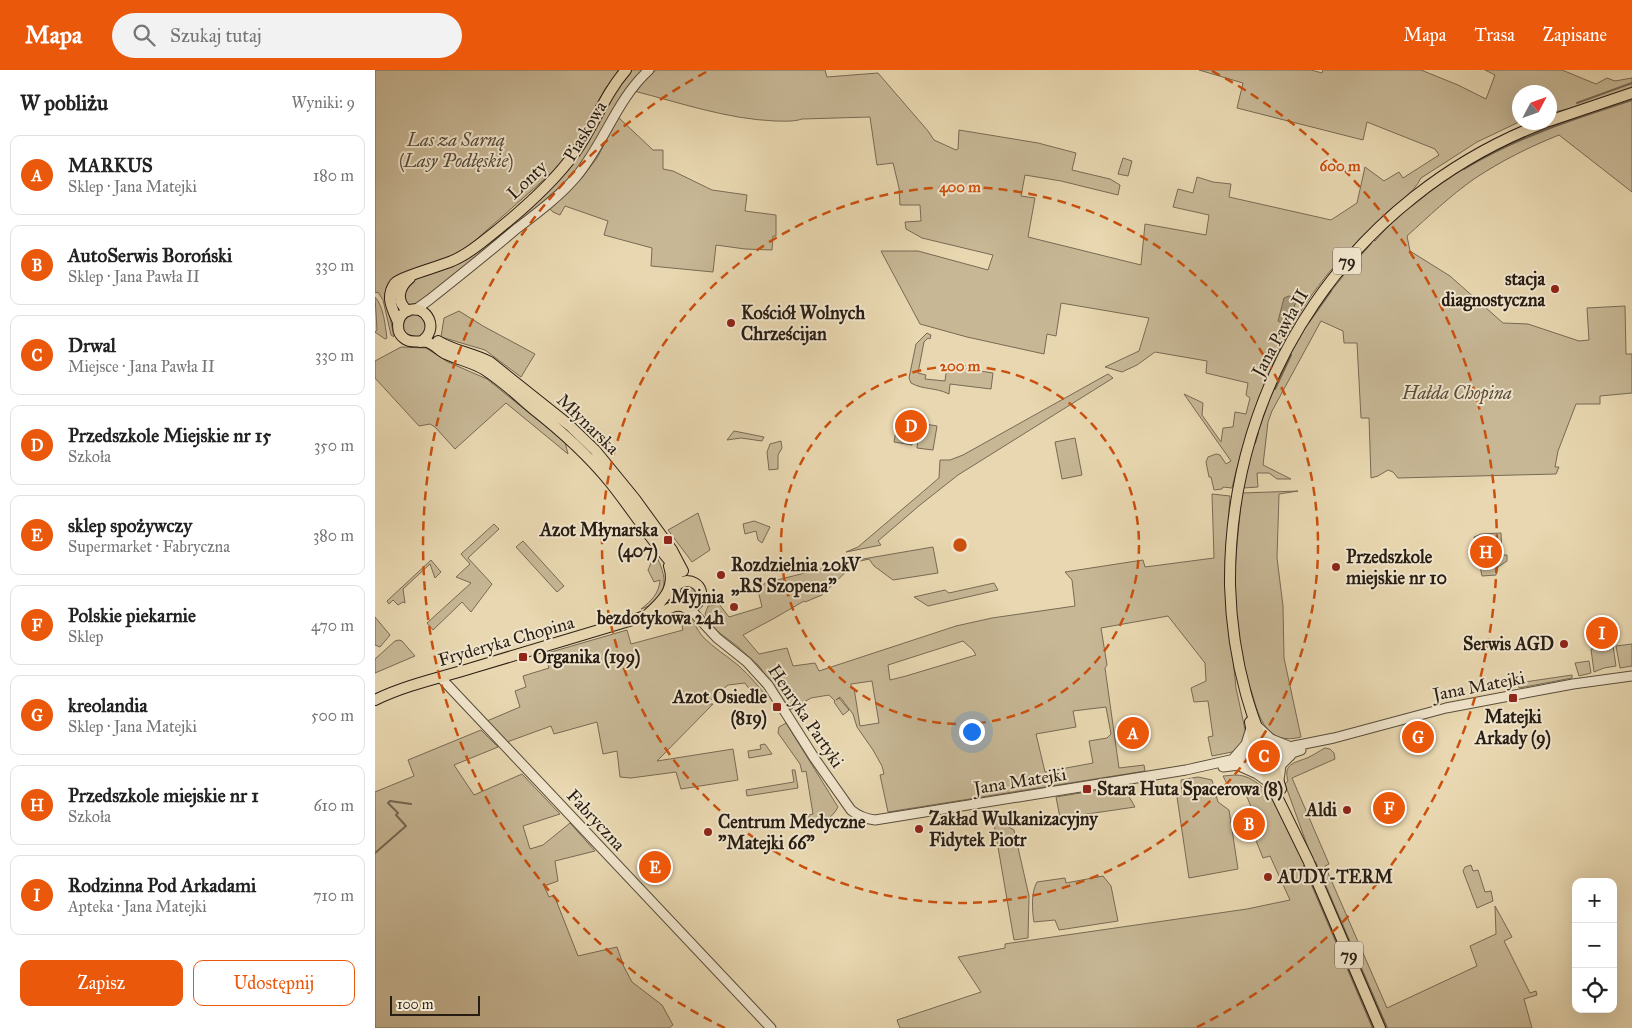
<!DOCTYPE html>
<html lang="pl">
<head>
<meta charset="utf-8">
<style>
	:root { --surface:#fff; --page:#f2f2f2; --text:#222; --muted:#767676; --line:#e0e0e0; --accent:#ea580c }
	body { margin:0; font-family:"IM FELL Great Primer",serif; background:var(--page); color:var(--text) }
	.controls { position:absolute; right:15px; bottom:15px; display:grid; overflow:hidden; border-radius:10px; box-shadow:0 5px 20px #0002 }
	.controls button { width:45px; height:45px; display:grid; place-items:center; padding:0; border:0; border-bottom:1px solid var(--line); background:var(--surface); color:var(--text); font:25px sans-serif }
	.compass { position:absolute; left:1137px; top:15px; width:45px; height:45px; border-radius:50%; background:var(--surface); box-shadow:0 5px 20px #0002; rotate:49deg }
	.scale { position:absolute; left:15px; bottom:12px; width:90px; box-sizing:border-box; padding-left:5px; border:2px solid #281d14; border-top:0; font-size:14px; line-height:18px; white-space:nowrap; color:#281d14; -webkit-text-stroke:4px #f0e5cc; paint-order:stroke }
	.you { position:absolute; left:596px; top:661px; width:18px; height:18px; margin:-12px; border:4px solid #fff; border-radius:50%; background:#1a73e8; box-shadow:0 0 0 8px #1a73e833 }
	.badge { display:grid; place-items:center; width:32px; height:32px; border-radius:50%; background:var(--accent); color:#fff; font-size:16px; font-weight:700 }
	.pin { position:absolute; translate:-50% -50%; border:2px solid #fff; box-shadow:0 1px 5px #0006 }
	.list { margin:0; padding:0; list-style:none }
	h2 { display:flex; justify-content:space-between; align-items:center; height:65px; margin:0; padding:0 20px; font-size:21px }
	h2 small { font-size:16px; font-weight:400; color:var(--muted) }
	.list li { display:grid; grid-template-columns:32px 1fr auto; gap:15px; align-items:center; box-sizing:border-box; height:80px; margin:0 10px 10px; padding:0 10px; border:1px solid var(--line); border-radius:10px }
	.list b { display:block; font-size:19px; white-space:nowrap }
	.list p { margin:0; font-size:16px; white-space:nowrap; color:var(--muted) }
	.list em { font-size:16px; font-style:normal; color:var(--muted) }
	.actions { display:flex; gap:10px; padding:15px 20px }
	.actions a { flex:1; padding:11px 0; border:1px solid var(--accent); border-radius:10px; text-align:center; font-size:18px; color:var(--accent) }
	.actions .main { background:var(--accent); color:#fff }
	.icon { flex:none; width:28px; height:28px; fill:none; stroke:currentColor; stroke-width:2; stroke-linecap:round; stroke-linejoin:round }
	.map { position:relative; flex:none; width:1257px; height:958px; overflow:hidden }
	header { display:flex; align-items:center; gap:30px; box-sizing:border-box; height:70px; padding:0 25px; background:var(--accent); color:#fff }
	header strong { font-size:24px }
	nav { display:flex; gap:28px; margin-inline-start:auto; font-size:18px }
	.search { width:350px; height:45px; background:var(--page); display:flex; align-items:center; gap:12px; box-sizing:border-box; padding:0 18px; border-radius:28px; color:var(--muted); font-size:19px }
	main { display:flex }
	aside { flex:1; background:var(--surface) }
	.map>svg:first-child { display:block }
	.green { fill:#c7b795; stroke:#786a54; fill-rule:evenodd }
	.water { fill:#a7987b; stroke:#746752 }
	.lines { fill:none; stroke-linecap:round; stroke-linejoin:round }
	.stream { stroke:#746752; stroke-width:2 }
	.minor-casing { stroke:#584c3b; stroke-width:11 }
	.major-casing { stroke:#281d14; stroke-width:12 }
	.minor { stroke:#f0e5cc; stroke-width:9 }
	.major { stroke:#e8d7b0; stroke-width:10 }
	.ring { fill:none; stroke:#cb500d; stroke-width:2.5; stroke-dasharray:9 6 }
	.poi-dot { fill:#8f2418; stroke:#f0e5cc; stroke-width:2 }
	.labels { text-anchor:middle; stroke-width:4; stroke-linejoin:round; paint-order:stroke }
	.shield { fill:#f0e5cc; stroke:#64594b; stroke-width:1 }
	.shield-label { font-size:16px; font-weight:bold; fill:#281d14 }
	.street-label { font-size:18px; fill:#281d14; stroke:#f0e5cc }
	.park-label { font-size:18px; font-style:italic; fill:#584b3b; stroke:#f0e5cc }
	.poi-label { font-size:18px; font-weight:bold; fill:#281d14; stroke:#f0e5cc; text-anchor:start }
	.centre { fill:#cb500d; stroke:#f0e5cc; stroke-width:2.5 }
	.ring-label { font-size:15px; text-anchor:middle; font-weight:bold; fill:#cb500d; stroke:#f0e5cc; stroke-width:4; stroke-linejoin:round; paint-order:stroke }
</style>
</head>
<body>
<header>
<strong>Mapa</strong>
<div class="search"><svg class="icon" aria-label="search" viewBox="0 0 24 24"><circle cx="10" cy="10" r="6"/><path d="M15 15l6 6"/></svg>Szukaj tutaj</div>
<nav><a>Mapa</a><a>Trasa</a><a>Zapisane</a></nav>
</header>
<main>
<aside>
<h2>W pobliżu<small>Wyniki: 9</small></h2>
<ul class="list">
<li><span class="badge">A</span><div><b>MARKUS</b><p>Sklep · Jana Matejki</p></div><em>180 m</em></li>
<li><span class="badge">B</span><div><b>AutoSerwis Boroński</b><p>Sklep · Jana Pawła II</p></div><em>330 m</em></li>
<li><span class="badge">C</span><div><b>Drwal</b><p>Miejsce · Jana Pawła II</p></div><em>330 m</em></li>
<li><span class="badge">D</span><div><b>Przedszkole Miejskie nr 15</b><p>Szkoła</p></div><em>350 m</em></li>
<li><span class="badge">E</span><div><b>sklep spożywczy</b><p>Supermarket · Fabryczna</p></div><em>380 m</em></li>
<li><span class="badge">F</span><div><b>Polskie piekarnie</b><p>Sklep</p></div><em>470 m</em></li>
<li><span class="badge">G</span><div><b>kreolandia</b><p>Sklep · Jana Matejki</p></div><em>500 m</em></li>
<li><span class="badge">H</span><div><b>Przedszkole miejskie nr 1</b><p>Szkoła</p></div><em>610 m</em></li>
<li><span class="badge">I</span><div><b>Rodzinna Pod Arkadami</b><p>Apteka · Jana Matejki</p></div><em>710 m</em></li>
</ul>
<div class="actions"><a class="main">Zapisz</a><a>Udostępnij</a></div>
</aside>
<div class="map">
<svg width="1257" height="958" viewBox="0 0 1257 958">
	<rect width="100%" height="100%" fill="#e8d7b0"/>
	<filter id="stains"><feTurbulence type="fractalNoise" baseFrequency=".004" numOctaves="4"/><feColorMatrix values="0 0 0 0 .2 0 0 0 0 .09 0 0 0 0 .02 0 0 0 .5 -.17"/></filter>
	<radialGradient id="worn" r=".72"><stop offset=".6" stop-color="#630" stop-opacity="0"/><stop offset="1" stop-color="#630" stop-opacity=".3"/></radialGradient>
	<path class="green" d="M0 0H245L230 19 196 80 182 98 94 176 75 187 36 202 13 237 19 267 16 265 8 230 3 222 0 223Z
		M257 0H269L248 23 212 87 200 103 153 145 42 235 31 236 28 219 41 208 67 200 85 192 168 125 192 102 205 84 235 30 251 6Z
		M281 0H450L452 7 503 3 553 61 559 70 581 80 583 79 584 60 663 73 701 83 697 100 735 109 745 115 743 125 686 111 650 105 646 126 660 128 653 167 766 195 770 154 831 165 834 145 798 137 803 119 818 123 822 107 838 112 856 114 854 127 956 150 982 133 990 97 1009 111 1024 102 1028 108 1064 85 1060 79 992 52 988 70 862 38 868 13 824 0H936L947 3 948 0H1046L1083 15 1111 29 1120 5 1110 0H1187L1221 14 1232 8 1240 11 1257 8V18L1198 38 1175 43 1174 22H1144V52L1102 72 1046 108C1038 124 1022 133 1009 145 993 160 978 176 964 191 907 253 876 338 857 418L848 417 847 419 839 420 836 407H834L831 392 833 387 841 384 845 385 851 394 856 391 809 324 828 333 827 345 846 372 848 358 858 357 860 342 871 344 875 328 871 325 873 313 831 303 832 291 780 282 762 295 747 302 730 297 764 281 774 248 686 233 681 266 672 264 669 284 592 267 545 254 506 181H543L613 200 618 185 547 168 531 159 530 152 546 151 545 135H525L524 118 518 93 502 95 495 47 427 49C418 52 410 51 400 51 352 49 306 33 259 21Z
		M1257 30V122L1184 65C1154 77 1126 91 1099 109 1075 126 1054 146 1032 166L1035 181 1075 206 1128 253 1153 254 1204 271 1214 270 1212 238 1250 236 1251 284H1257V323L1225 326V334H1201L1183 381 1180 397H1184L1181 404 1023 408 1018 402 1013 400 1003 406 996 408 994 348H986L982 273H969L968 261 946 251 897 341 893 352 888 395 916 409H902L894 403H882L883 417 868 418 876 382 901 310 936 246 998 169 1000 171C1040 123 1108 83 1167 60 1196 49 1227 41 1257 30Z
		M243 47 278 80H288V99L298 101 337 120 372 125 370 141 401 145V166H398L397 180 370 179 341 175 338 202 276 196 277 178 229 165 233 151 190 136 185 145 178 142 174 138 206 109 222 88Z
		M748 88 757 91 753 106 743 104Z
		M0 227C9 237 10 255 12 268L10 269 0 262 2 260Z
		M84 241 108 256 160 284 146 307 110 280 66 267 69 248Z
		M27 256a12 12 0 1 1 24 0a12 12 0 1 1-24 0Z
		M552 263 556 265 555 269 553 268 549 272 543 303 551 305 550 309 570 311 572 296 618 303 616 319 575 314 574 324C560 317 548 320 536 313L534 308 541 274Z
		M26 277 51 278 73 292 112 309 190 372 193 384 131 333 80 379 60 357 55 354 44 356 0 308V291Z
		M733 304 738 308 583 405 545 435 503 471 506 475 471 482 483 477 564 408 565 390H575L588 385Z
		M523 350 531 352 538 366 537 375 519 372Z
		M550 354 562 356 558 380 542 378 543 367H548Z
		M359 361 389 367 387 371 366 368 352 370Z
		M700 368 707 405 687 409 680 372Z
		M406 371 407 378 403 385V399L394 400 392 382 395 374Z
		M923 421 904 424 902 488 908 536 909 588 926 667C892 676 884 648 877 623 874 614 870 606 868 598 852 541 862 480 867 423Z
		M837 424 855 426 850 508 861 618 871 664 865 676 857 682 837 686 833 667 838 666 833 631 819 632 816 618 831 611 830 593 793 546 726 558 732 595 730 598 744 698 769 695 770 701 513 742 505 705 509 704 507 696 498 680 482 657 478 644 465 627 461 630 464 628 474 640 468 645 459 632 460 631 454 625 436 628 415 640 384 596 362 576 339 559 330 544 333 536 344 534 354 547 387 537 383 520 386 519 390 513 482 490 558 477 563 503 518 510 499 496 494 489 481 492 447 525 430 532 429 531 398 549 368 565 384 584 412 578 418 596 440 593 444 601 581 556 617 548 700 536 697 510 690 502 768 490 770 497 839 488ZM588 571 598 580 601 585 531 606 515 610 513 595ZM497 611 504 653 485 656 479 618H476V614ZM731 637 736 664 732 668 714 671 718 693 670 702 661 664 701 657 698 641Z
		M323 443 335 480 317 492 293 460Z
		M379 451 395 457 387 473 383 470 381 461 370 464 368 454Z
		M119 454 124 459 93 488 117 514 96 542 87 532 58 560 52 553 96 513 81 507 95 494 86 484Z
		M1126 463 1127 485H1132V491L1123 497 1121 505 1107 506 1099 467 1106 464Z
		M148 471 189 516 182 522 141 477Z
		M280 484C293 506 295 530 266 539 276 531 284 524 285 510L279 512 273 500Z
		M56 490 66 502 60 508 55 494 28 519 30 533 28 532 23 535 18 530 14 534 12 531Z
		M619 513 623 520 553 536 539 527 570 520 574 523Z
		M304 524a8 8 0 1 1 16 0a8 8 0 1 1-16 0Z
		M308 543C318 547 321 559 328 567 339 578 352 586 364 596 375 606 384 617 393 628L379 626 370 613 353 615 331 634H338L282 691 358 679 363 710 306 719 301 702 256 708 245 707 242 681 228 684 222 652 179 664 176 656 132 672 112 651 145 637 140 621 151 617 148 606 174 598 169 584 252 560 256 574 308 560 304 544Z
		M0 547 15 565 5 577 0 575Z
		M24 570 27 571 40 586 0 603V589L20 571Z
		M1257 574V596L1245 598 1241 576Z
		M1238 576 1241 596 1229 598 1219 602 1216 579Z
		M1214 591 1216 603 1204 606 1200 593Z
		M1197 605V608L1144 618 1143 613Z
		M411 653 463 737C457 749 447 753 434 755V745L438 744 431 701 427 702 425 694 403 663 404 657Z
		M106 660 123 677 79 695 99 725 147 704 185 744 148 756 155 779 168 775 195 753 220 781 180 791 183 811 169 816 174 827 179 825 203 886 242 877 249 897 257 912 287 935 298 955 294 958H0V722L39 706 33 690Z
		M390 674 397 684 374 688 373 681 386 679 385 675Z
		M950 678 955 679 959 683 960 689 917 708 954 794 950 796 1012 938 1102 896 1095 876 1121 864 1120 836 1137 867 1129 871 1155 923 1161 921 1162 925 1149 929 1157 958H1010L935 783 910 714 913 711C908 694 919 693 932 688 939 685 944 681 950 678Z
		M417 700H420L423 718 372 726 371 720 419 712Z
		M860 705C873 705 882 712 890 720L894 719 915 760 1000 958H525L522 950 606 922 583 887 630 878V874L636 873 872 839 915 830 895 786 888 788 880 768 887 764 868 717 855 720 848 706Z
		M823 707 837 710 843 732 854 740 863 799 814 808 802 727 807 725 806 710Z
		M748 716 760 737 685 748 681 727Z
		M618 748 639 760 654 826 653 868 639 870Z
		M1096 795 1098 801 1103 800 1110 822 1116 821 1118 831 1102 838 1088 801 1090 797Z
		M728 806 736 816 743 851 684 860 680 850 659 852C657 840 656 822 662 812L690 808 691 813Z"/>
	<path class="water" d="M914 226 919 227 921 232 912 256 903 251 909 228Z"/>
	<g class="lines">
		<path class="stream" d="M1202 33 1257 13
			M1089 99C1142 67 1199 49 1257 30
			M1036 136 1050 125
			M979 192 996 173
			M934 252 956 221
			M900 319 916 285
			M880 373 883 363
			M0 783 31 756 21 745 23 743 13 733 15 731 36 734
			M940 792 1012 958
			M929 796 998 958"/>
		<defs>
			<path id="minor" d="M40 240 54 230C83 207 112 184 140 160 161 144 184 127 201 107 229 74 241 30 274 0
				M310 538 317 541 342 568 372 592 393 615 440 689 476 740C483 746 491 749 500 750L811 700 864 688 877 683
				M65 607 396 958
				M881 655 896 669 916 677
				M898 679 909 678 959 668 1071 638 1198 614 1257 606
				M858 689 871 674 876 658
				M900 689 926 680
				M862 695 882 704 896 714
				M848 697 880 693
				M904 710 906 695 916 685"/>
			<path id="major" d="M1174 51 1257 23
				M33 241C20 231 24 217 35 208
				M23 252C17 238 10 227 20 213 25 207 66 196 77 191 87 187 97 180 106 173 137 149 176 116 199 84 219 57 229 25 251 0
				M63 271C79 281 98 283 115 292L194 355 220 380 260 429 297 480 308 501
				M45 272C66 261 52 232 32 241 21 246 20 263 30 269 37 274 44 270 52 272 59 274 65 281 71 284 84 290 97 292 110 300 127 311 142 325 157 338 185 360 211 383 234 411 256 438 275 469 298 495L302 504 303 513
				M272 545C288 531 301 518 294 496
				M0 630C31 615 64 608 97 598 153 581 209 565 264 548 271 545 279 545 286 542 291 541 295 537 300 536 309 534 317 542 324 531 333 516 312 504 301 516L299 527 305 535
				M875 652 880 678
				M890 674C881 659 876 641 871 624 861 588 856 552 855 515 853 308 977 126 1171 52
				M877 686a12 12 0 1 1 24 0a12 12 0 1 1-24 0Z
				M898 693 906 719
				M888 698 933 790 1005 958"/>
		</defs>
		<use href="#minor" class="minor-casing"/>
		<use href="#major" class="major-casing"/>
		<use href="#minor" class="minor"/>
		<use href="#major" class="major"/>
	</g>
	<g class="ring">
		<circle cx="585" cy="475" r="179"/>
		<circle cx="585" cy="475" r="358"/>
		<path d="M350 958A537 537 0 0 1 333 1M837 1A537 537 0 0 1 820 958"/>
	</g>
	<g class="poi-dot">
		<circle cx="1180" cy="219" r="5"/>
		<circle cx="356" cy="253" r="5"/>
		<rect x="288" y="465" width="10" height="10" rx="2.5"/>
		<circle cx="961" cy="497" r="5"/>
		<circle cx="346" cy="505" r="5"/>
		<circle cx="359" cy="537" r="5"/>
		<circle cx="1189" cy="574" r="5"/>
		<rect x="143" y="582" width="10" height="10" rx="2.5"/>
		<rect x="1133" y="623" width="10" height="10" rx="2.5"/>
		<rect x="397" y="632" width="10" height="10" rx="2.5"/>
		<rect x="707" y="714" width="10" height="10" rx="2.5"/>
		<circle cx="972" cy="740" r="5"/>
		<circle cx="544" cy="759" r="5"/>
		<circle cx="333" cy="762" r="5"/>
		<circle cx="893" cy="807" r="5"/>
	</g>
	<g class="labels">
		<g class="shield">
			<rect x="958" y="177.5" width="28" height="27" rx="4"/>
			<rect x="960" y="871.5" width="28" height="27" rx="4"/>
		</g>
		<g class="shield-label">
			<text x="972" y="197">79</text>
			<text x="974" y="891">79</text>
		</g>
		<g class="street-label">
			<text transform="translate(210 61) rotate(-59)" y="6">Piaskowa</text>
			<text transform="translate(152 110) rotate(-43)" y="6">Lonty</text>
			<text transform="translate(905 263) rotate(-61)" y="6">Jana Pawła II</text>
			<text transform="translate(213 354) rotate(44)" y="6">Młynarska</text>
			<text transform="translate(131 571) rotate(-16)" y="6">Fryderyka Chopina</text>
			<text transform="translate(1104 616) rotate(-11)" y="6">Jana Matejki</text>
			<text transform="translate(431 646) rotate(56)" y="6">Henryka Partyki</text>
			<text transform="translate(645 711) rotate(-9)" y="6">Jana Matejki</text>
			<text transform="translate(221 750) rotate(47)" y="6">Fabryczna</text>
		</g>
		<g class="park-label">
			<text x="81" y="76">Las za Sarną<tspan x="81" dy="21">(Lasy Podłęskie)</tspan></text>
			<text x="1082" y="329">Hałda Chopina</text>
		</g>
		<g class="poi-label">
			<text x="1170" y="215" text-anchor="end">stacja<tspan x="1170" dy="21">diagnostyczna</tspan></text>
			<text x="366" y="249">Kościół Wolnych<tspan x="366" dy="21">Chrześcijan</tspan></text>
			<text x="283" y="466" text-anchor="end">Azot Młynarska<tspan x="283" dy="21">(407)</tspan></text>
			<text x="971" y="493">Przedszkole<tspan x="971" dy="21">miejskie nr 10</tspan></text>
			<text x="356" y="501">Rozdzielnia 20kV<tspan x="356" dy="21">„RS Szopena”</tspan></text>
			<text x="349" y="533" text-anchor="end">Myjnia<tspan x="349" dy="21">bezdotykowa 24h</tspan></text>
			<text x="1179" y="580" text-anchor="end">Serwis AGD</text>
			<text x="158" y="593">Organika (199)</text>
			<text x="392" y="633" text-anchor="end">Azot Osiedle<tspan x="392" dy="21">(819)</tspan></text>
			<text x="1138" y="653" text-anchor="middle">Matejki<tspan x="1138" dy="21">Arkady (9)</tspan></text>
			<text x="722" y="725">Stara Huta Spacerowa (8)</text>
			<text x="962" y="746" text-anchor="end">Aldi</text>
			<text x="554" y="755">Zakład Wulkanizacyjny<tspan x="554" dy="21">Fidytek Piotr</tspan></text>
			<text x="343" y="758">Centrum Medyczne<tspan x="343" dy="21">"Matejki 66"</tspan></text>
			<text x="903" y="813">AUDY-TERM</text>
		</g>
	</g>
	<circle cx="585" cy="475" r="8" class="centre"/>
	<g class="ring-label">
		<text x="965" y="101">600 m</text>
		<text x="585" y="122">400 m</text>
		<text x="585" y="301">200 m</text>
	</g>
	<rect width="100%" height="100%" filter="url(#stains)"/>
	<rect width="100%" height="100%" fill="url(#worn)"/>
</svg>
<div class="controls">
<button>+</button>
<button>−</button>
<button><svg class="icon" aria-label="locate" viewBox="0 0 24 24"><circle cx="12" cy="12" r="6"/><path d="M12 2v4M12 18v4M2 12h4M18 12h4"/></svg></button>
</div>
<svg class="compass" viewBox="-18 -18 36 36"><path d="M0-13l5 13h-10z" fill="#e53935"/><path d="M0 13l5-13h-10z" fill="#767676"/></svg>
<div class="scale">100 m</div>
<div class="you"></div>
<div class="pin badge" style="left:758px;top:663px">A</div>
<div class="pin badge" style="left:874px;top:754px">B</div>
<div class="pin badge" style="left:889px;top:686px">C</div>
<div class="pin badge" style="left:536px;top:356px">D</div>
<div class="pin badge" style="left:280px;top:797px">E</div>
<div class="pin badge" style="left:1014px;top:738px">F</div>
<div class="pin badge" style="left:1043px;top:667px">G</div>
<div class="pin badge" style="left:1111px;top:482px">H</div>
<div class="pin badge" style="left:1227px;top:563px">I</div>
</div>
</main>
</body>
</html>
